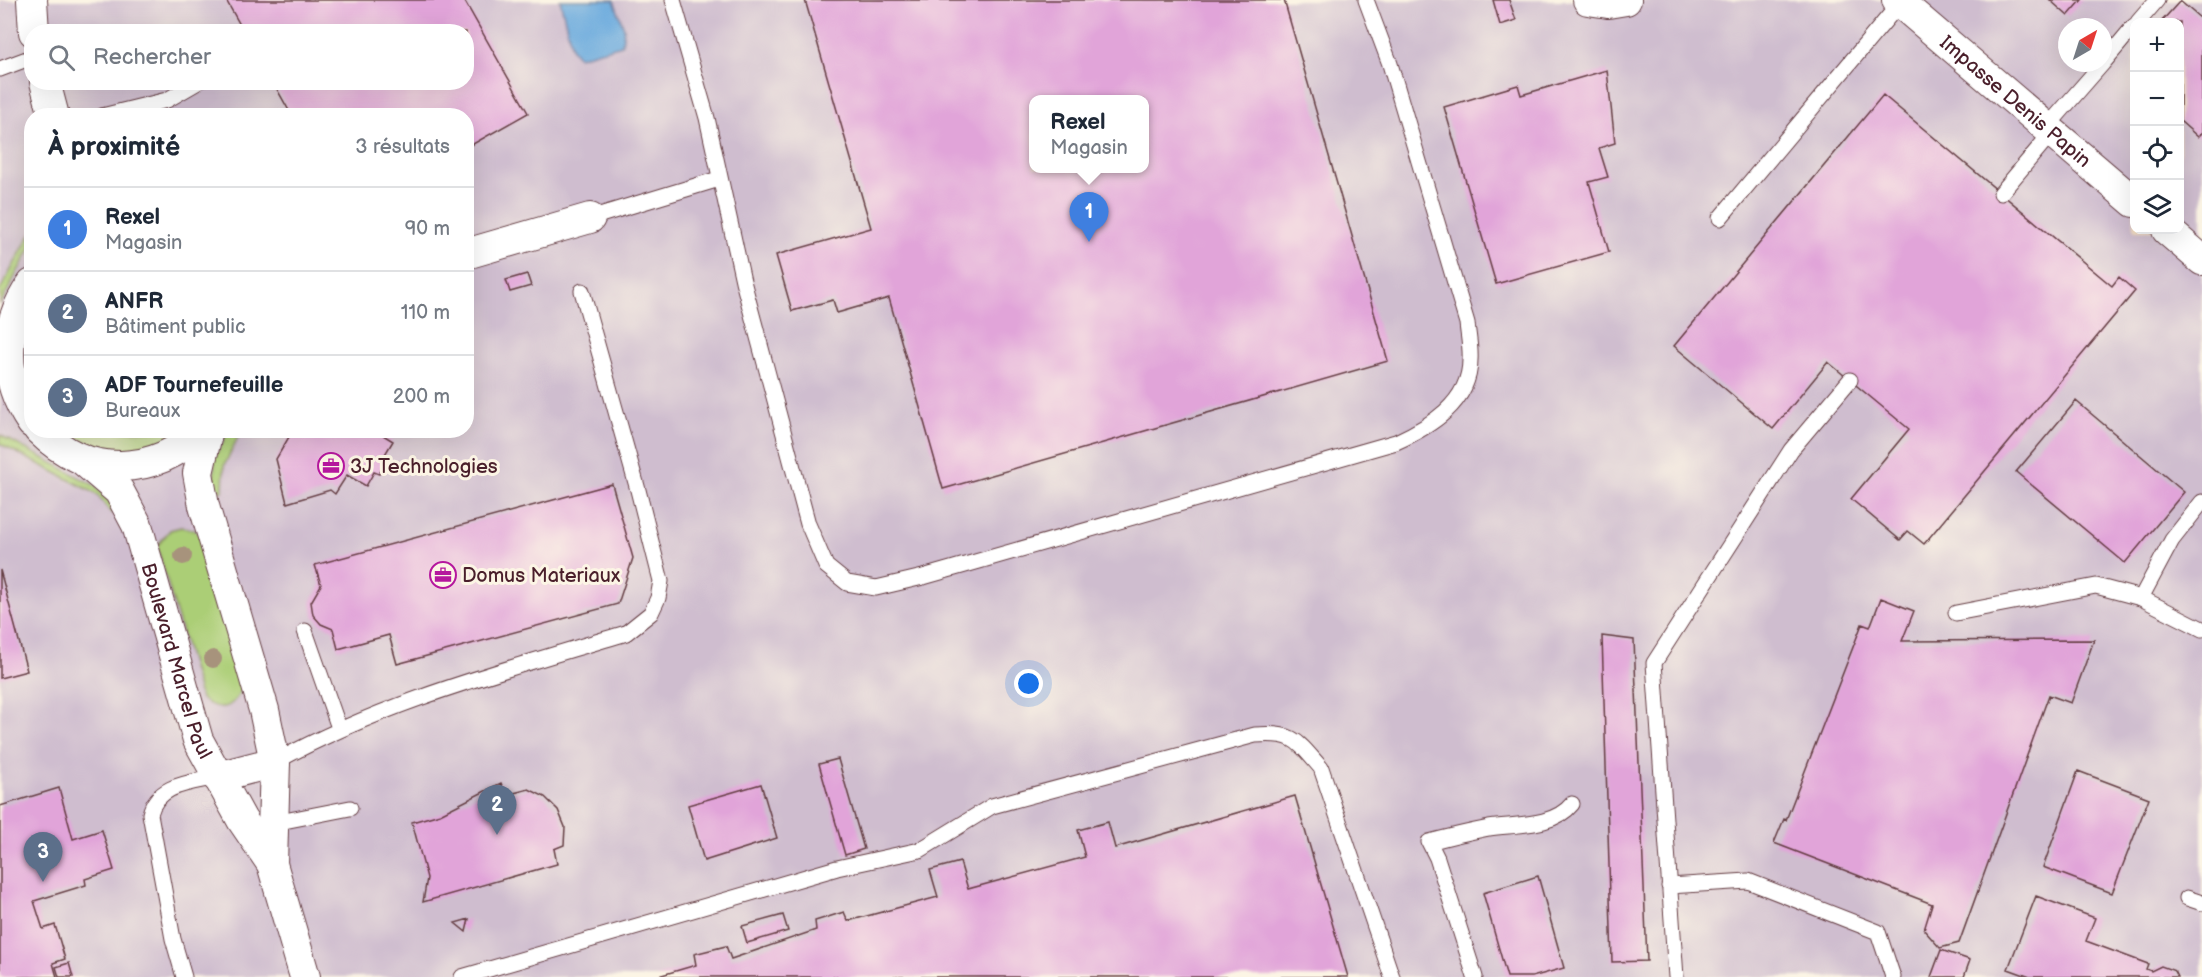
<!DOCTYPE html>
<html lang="fr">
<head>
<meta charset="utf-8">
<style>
	:root { --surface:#fff; --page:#f2f2f3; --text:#1f2937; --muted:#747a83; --line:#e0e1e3; --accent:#b5179e }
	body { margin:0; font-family:"Balsamiq Sans",sans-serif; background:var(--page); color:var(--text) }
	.controls { position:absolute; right:18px; top:18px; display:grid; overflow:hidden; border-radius:12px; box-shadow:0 6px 24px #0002 }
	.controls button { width:54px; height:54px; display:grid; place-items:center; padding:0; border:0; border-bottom:2px solid var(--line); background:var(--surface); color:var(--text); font:30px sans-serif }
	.compass { position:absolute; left:2058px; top:18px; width:54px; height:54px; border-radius:50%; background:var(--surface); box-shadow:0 6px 24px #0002; rotate:39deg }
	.you { position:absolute; left:1029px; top:684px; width:21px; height:21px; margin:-15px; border:4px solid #fff; border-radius:50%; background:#1a73e8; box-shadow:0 0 0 9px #1a73e833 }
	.badge { display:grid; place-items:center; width:39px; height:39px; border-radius:50%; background:var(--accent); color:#fff; font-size:20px; font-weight:700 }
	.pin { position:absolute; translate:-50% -50px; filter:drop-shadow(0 2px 3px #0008) }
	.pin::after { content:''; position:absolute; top:32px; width:21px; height:18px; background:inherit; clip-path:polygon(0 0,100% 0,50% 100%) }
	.popup { position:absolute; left:1029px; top:95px; width:120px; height:78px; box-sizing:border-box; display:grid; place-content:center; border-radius:12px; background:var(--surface); filter:drop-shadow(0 2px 4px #0005); font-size:20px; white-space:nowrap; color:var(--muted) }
	.popup b { font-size:22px; color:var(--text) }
	.popup::after { content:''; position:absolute; left:50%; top:100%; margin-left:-12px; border:12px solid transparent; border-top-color:var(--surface) }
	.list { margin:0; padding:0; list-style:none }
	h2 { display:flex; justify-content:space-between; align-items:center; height:78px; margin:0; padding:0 24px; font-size:26px }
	h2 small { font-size:20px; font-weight:400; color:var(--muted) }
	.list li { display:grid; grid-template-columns:39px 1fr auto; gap:18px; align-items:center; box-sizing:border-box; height:84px; padding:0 24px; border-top:2px solid var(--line) }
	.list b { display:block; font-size:22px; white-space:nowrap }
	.list p { margin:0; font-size:20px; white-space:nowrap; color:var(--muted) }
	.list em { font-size:20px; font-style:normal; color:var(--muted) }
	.icon { flex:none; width:33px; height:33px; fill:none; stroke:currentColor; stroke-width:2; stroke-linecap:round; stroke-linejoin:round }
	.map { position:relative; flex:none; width:2202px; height:977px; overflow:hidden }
	.search { position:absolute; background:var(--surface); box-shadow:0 6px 24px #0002; left:24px; top:24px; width:450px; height:66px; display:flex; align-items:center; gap:15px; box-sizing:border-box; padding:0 21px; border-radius:24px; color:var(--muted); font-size:22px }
	.panel { position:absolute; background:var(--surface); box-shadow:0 6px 24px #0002; left:24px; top:108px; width:450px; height:330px; border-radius:24px }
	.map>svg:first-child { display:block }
	.industrial { fill:#cfbdcf; fill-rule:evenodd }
	.green { fill:#abce76; stroke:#7a7650; stroke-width:1.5 }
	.water { fill:#6baade; stroke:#5a6484; stroke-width:1.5 }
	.building { fill:#e1a4d9; fill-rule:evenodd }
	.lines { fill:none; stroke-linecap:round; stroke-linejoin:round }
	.lane-casing { stroke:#643c42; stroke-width:17 }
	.street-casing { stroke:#643c42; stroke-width:32 }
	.lane { stroke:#fff; stroke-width:15 }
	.street { stroke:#fff; stroke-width:30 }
	.tree { fill:#a7937b }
	.labels { text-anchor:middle; stroke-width:6; stroke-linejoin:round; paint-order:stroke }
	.street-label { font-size:20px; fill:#4a1f2b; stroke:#fcf5e5 }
	.poi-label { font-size:20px; fill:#4a1f2b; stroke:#fcf5e5; text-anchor:start }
</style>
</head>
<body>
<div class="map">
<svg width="2202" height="977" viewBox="0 0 2202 977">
	<rect width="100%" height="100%" fill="#fcf5e5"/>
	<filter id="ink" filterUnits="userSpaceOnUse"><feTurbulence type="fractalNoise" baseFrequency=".0167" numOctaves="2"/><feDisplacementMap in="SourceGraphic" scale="12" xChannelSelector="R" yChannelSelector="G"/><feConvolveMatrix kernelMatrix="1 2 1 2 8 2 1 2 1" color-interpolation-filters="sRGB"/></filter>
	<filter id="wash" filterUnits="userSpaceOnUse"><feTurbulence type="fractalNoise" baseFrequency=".008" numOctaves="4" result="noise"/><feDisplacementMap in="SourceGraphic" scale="24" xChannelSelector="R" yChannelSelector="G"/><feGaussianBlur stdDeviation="1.35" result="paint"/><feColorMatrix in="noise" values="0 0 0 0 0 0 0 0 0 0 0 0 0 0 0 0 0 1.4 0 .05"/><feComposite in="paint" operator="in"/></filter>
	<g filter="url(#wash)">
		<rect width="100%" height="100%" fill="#f5dfc1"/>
		<path class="industrial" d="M0 0H2202V977H0ZM2134 22H2180V230H2134ZM2067 27H2103V63H2067ZM32 32H466V82H32ZM1034 100H1144V168H1034ZM32 116H466V430H32Z"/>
		<path class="green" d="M31 233V247L0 305V290Z
			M67 431H182C142 455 106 459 67 431Z
			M229 431H241L224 466 223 491 213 493 215 457Z
			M0 435 94 485 119 511 111 513 98 496 89 490 0 444Z
			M181 527 194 530 203 537 246 682C235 705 225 716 201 699L157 546 170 530Z"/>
		<path class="water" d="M560 0H614L624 28 622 45 579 57 572 49Z"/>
		<g id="blocks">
			<path class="building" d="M226 0H464L528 113 466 148V116H292L273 82H466V32H244Z
				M805 0H1284L1388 361 943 489 889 298 837 313 833 300 792 311 776 255 871 228ZM1034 100H1144V168H1034Z
				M1493 0H1509L1516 20 1500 25Z
				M2050 0H2082L2068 16Z
				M2180 1 2200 18 2202 15V133L2198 137 2180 121V22H2161Z
				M1607 70 1615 143 1599 148 1608 177 1589 182 1609 252 1496 284 1444 107 1518 85 1521 95Z
				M1883 95 2112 286 2119 277 2135 291 1924 544 1908 531 1900 540 1851 499 1909 429 1828 362 1773 429 1674 346Z
				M527 274 531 286 510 292 506 280Z
				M2076 401 2184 492 2125 563 2016 472Z
				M293 430H375L393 441 384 456 388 458 379 474 374 472 366 486 347 475 335 494 330 490 287 503 276 459Z
				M612 484 633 558 618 604 397 664 389 635 338 649 333 629 321 624 313 615 311 602 321 585 315 565Z
				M0 570 27 671 0 678Z
				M1881 598 1914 611 1902 641 2094 640 2071 703 2049 695 1959 943 1940 948 1924 930 1932 904 1774 843 1784 819 1786 820 1862 624 1870 627Z
				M1602 636 1634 640 1647 961 1612 962Z
				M838 759 864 849 845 855 819 764Z
				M2078 771 2149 798 2112 893 2043 867Z
				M501 783 506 795 529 789 545 797 558 810 565 827 564 845 554 849 557 864 423 902 427 878 412 822 440 814Z
				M761 784 777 838 704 861 688 805Z
				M59 788 73 839 102 830 114 870 85 879 86 885 34 901 43 929 55 925 65 959 53 963 57 977H0V806Z
				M1295 796 1348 977H655L696 965 694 954 726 946 731 959 816 930 815 921 844 912 848 921 938 897 930 870 960 862 968 889 1085 857 1078 830 1108 822 1115 848Z
				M1538 876 1564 968 1532 977H1507L1483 893Z
				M2036 896 2095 918 2086 941 2148 964 2146 969 2151 971 2161 966 2175 971 2178 977H2030L2008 969Z
				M783 915 788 931 747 943 742 926Z
				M469 919 466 932 455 923Z
				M1941 950 1970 960 1964 977H1931Z
				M69 963 73 977H59L56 967Z"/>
		</g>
	</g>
	<g filter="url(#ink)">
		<use href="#blocks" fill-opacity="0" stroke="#643c42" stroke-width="1.5"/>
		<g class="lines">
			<defs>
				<path id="lane" d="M673 0 707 118 743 281 808 524 826 566 847 583 876 588 923 577 1396 442C1429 427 1470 403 1470 360 1471 348 1468 335 1467 323L1390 64 1366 0
					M2138 22 2157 0
					M2103 63 2134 26
					M0 69 32 57
					M102 116 167 100 198 82
					M2047 127 2103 63
					M2001 193 2053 131
					M590 218 719 179
					M1720 218 1900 3
					M2202 502 2172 540 2141 598 2202 629
					M1956 613 2096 586 2141 598
					M305 631 339 728
					M275 762C386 701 505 670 626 633L651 613 658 598 661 581 638 490 582 291
					M274 823 350 808
					M1669 886 1748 881 1878 932 1893 977
					M2187 898 2202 903
					M184 977 173 939 150 814C157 784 191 783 217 777
					M462 977 837 868 920 850 992 806 1255 735C1293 732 1296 739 1321 768L1392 977
					M1475 977 1437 858 1429 842C1448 837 1469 832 1489 828 1515 824 1554 827 1572 804
					M1676 977 1654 663 1791 450 1850 380"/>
				<g id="street">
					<path d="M32 0 34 32"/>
					<path d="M1588 0 1608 3 1626 0"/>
					<path id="s1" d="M1897 0 2134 202"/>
					<path d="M45 82 54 116"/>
					<path d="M2167 230 2202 260"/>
					<path d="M466 254 590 218"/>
					<path d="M32 284C1 327 2 380 32 423"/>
					<path d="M39 430C88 479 153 477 203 430"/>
					<path d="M208 430 198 473 204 506 264 710 275 762 272 864"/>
					<path id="s2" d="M84 461 119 491 137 525 198 740 242 820 272 864 305 977"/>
					<path d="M217 777 275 762"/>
				</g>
			</defs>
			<use href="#lane" class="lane-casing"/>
			<use href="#street" class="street-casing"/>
			<use href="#lane" class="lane"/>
			<use href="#street" class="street"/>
		</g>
		<g class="tree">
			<circle cx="183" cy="556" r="9"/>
			<circle cx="213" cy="659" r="9"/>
		</g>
	</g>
	<defs>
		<symbol id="office-ring" viewBox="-11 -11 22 22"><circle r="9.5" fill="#fcf5e5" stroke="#b5179e" stroke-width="1.5"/><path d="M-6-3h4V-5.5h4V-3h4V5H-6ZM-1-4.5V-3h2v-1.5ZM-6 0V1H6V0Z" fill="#b5179e"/></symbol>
	</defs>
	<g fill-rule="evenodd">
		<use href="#office-ring" x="316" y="451" width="30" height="30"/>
		<use href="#office-ring" x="428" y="560" width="30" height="30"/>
	</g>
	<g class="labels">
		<g class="street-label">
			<text dy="7" stroke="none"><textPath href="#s1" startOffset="156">Impasse Denis Papin</textPath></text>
			<text dy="7" stroke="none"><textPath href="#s2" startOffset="226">Boulevard Marcel Paul</textPath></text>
		</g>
		<g class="poi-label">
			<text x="350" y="473">3J Technologies</text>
			<text x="462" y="582">Domus Materiaux</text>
		</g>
	</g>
</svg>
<div class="controls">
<button>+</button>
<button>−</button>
<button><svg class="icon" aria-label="locate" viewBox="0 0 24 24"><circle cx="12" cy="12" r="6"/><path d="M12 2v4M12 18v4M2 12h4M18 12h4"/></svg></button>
<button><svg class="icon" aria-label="layers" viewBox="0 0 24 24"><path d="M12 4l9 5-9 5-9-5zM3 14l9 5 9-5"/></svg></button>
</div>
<svg class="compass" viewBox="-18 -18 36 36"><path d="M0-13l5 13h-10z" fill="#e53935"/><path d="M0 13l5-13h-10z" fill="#747a83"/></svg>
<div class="you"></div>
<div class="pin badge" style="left:1089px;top:242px;background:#3f7fe0">1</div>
<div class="popup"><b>Rexel</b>Magasin</div>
<div class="pin badge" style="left:497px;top:835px;background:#5c6f8a">2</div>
<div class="pin badge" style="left:43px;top:882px;background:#5c6f8a">3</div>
<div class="search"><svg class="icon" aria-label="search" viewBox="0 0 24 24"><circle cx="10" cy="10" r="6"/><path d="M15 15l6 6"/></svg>Rechercher</div>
<section class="panel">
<h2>À proximité<small>3 résultats</small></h2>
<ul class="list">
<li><span class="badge" style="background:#3f7fe0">1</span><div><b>Rexel</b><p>Magasin</p></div><em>90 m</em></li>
<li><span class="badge" style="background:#5c6f8a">2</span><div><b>ANFR</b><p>Bâtiment public</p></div><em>110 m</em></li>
<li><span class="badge" style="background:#5c6f8a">3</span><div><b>ADF Tournefeuille</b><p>Bureaux</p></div><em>200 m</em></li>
</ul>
</section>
</div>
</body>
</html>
